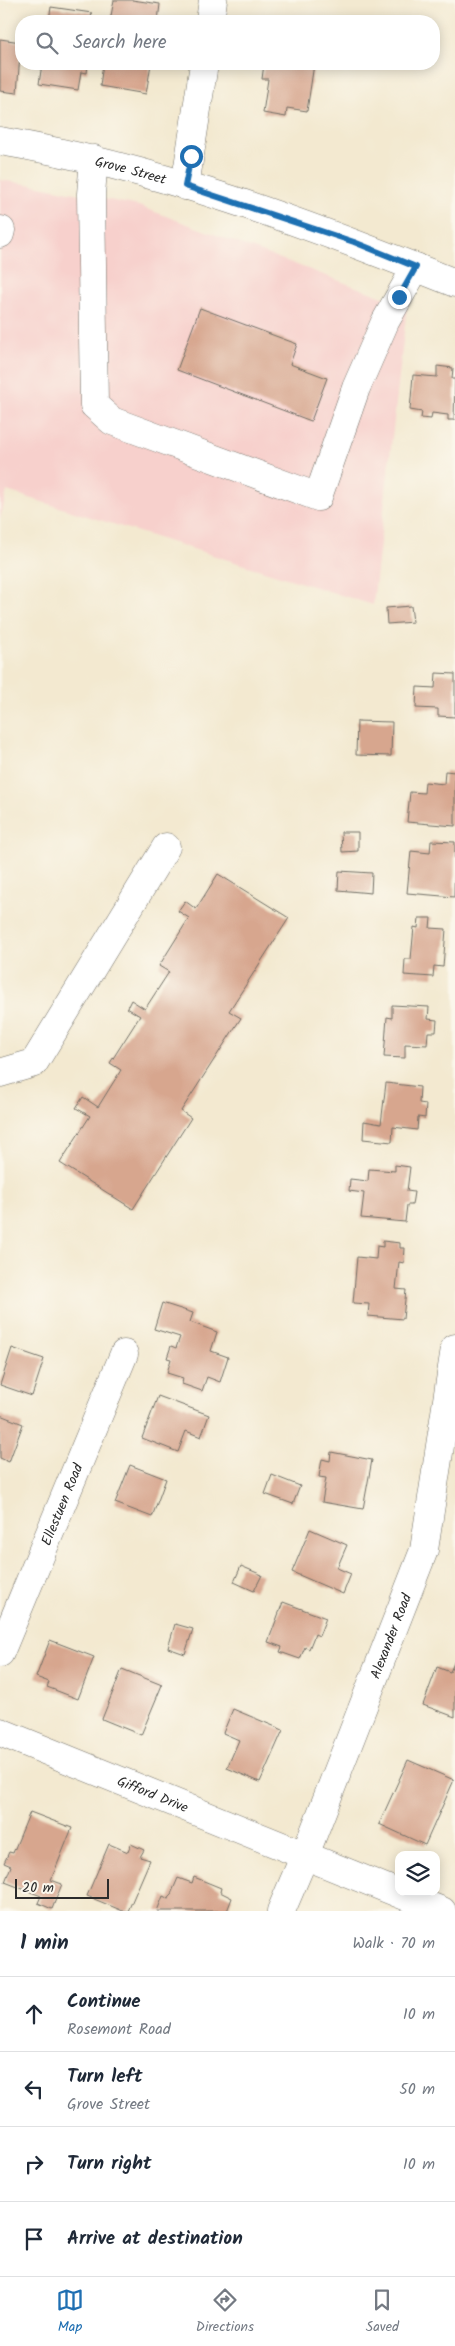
<!DOCTYPE html>
<html lang="en">
<head>
<meta charset="utf-8">
<style>
	:root { --surface:#fff; --page:#f6f6f7; --text:#1f2937; --muted:#747a83; --line:#e0e1e3; --accent:#1f6fb2 }
	body { margin:0; font-family:Kalam,sans-serif; background:var(--page); color:var(--text) }
	.controls { position:absolute; right:15px; bottom:15px; display:grid; overflow:hidden; border-radius:10px; box-shadow:0 2px 12px #0003 }
	.controls button { width:45px; height:45px; display:grid; place-items:center; padding:0; border:0; border-bottom:1px solid var(--line); background:var(--surface); color:var(--text); font:25px sans-serif }
	.scale { position:absolute; left:15px; bottom:12px; width:94px; box-sizing:border-box; padding-left:5px; border:2px solid #2b2b2b; border-top:0; font-size:14px; line-height:18px; white-space:nowrap; color:#2b2b2b; -webkit-text-stroke:4px #fbf7ec; paint-order:stroke }
	.stop { position:absolute; width:15px; height:15px; margin:-11px; border:4px solid #1f6fb2; border-radius:50%; background:#fff }
	.stop.end { background:#1f6fb2; border-color:#fff; box-shadow:0 1px 5px #0008 }
	.list { margin:0; padding:0; list-style:none }
	h2 { display:flex; justify-content:space-between; align-items:center; height:65px; margin:0; padding:0 20px; font-size:21px }
	h2 small { font-size:16px; font-weight:400; color:var(--muted) }
	.list li { display:grid; grid-template-columns:32px 1fr auto; gap:15px; align-items:center; box-sizing:border-box; height:75px; padding:0 20px; border-top:1px solid var(--line) }
	.list b { display:block; font-size:19px; white-space:nowrap }
	.list p { margin:0; font-size:16px; white-space:nowrap; color:var(--muted) }
	.list em { font-size:16px; font-style:normal; color:var(--muted) }
	.icon { flex:none; width:28px; height:28px; fill:none; stroke:currentColor; stroke-width:2; stroke-linecap:round; stroke-linejoin:round }
	.map { position:relative; flex:none; width:455px; height:1911px; overflow:hidden }
	.search { position:absolute; background:var(--surface); box-shadow:0 2px 12px #0003; left:15px; right:15px; top:15px; height:55px; display:flex; align-items:center; gap:12px; box-sizing:border-box; padding:0 18px; border-radius:20px; color:var(--muted); font-size:19px }
	.sheet { height:365px; background:var(--surface) }
	nav { display:flex; justify-content:space-around; align-items:center; box-sizing:border-box; height:70px; border-top:1px solid var(--line); background:var(--surface); font-size:14px; color:var(--muted) }
	nav a { display:grid; justify-items:center; gap:2px }
	nav .on { color:var(--accent) }
	.map>svg:first-child { display:block }
	.built { fill:#f7d0cc }
	.building { fill:#d7a68e }
	.lines { fill:none; stroke-linecap:round; stroke-linejoin:round }
	.minor-casing { stroke:#716e65; stroke-width:29 }
	.major-casing { stroke:#716e65; stroke-width:29 }
	.minor { stroke:#fff; stroke-width:28 }
	.major { stroke:#fff; stroke-width:28 }
	.route { stroke:#1f6fb2; stroke-width:6 }
	.labels { text-anchor:middle; stroke-width:4; stroke-linejoin:round; paint-order:stroke }
	.street-label { font-size:14px; fill:#2b2b2b; stroke:#fbf7ec }
</style>
</head>
<body>
<div class="map">
<svg width="455" height="1911" viewBox="0 0 455 1911">
	<rect width="100%" height="100%" fill="#fbf7ec"/>
	<filter id="ink" filterUnits="userSpaceOnUse"><feTurbulence type="fractalNoise" baseFrequency=".02" numOctaves="2"/><feDisplacementMap in="SourceGraphic" scale="10" xChannelSelector="R" yChannelSelector="G"/><feConvolveMatrix kernelMatrix="1 2 1 2 8 2 1 2 1" color-interpolation-filters="sRGB"/></filter>
	<filter id="wash" filterUnits="userSpaceOnUse"><feTurbulence type="fractalNoise" baseFrequency=".0096" numOctaves="4" result="noise"/><feDisplacementMap in="SourceGraphic" scale="20" xChannelSelector="R" yChannelSelector="G"/><feGaussianBlur stdDeviation="1.12" result="paint"/><feColorMatrix in="noise" values="0 0 0 0 0 0 0 0 0 0 0 0 0 0 0 0 0 1.4 0 .05"/><feComposite in="paint" operator="in"/></filter>
	<g filter="url(#wash)">
		<rect width="100%" height="100%" fill="#f3e9d0"/>
		<path class="built" d="M0 180 40 186 139 206 407 306 373 605 7 491 0 519Z"/>
		<g id="blocks">
			<path class="building" d="M114 0H132L160 4 158 21H110Z
				M51 7 92 13 90 21H49Z
				M0 39 21 42 17 93 0 91Z
				M42 64H88L87 73 81 72 78 90 39 84Z
				M103 64H151L146 94 100 86Z
				M264 64H314L307 111 287 108 286 117 263 113 268 79H262Z
				M200 308 297 344 290 364 327 378 311 421 177 370Z
				M437 366 453 368 452 379H455L454 420H448V415L432 413 431 419 421 418 422 412 410 410 413 375 437 377Z
				M411 606 413 622 387 624 386 608Z
				M436 673 455 674V717L438 716V709L416 708 417 687 435 688Z
				M357 721 392 722 391 756 356 755Z
				M445 771 455 772V826L407 822 410 792 424 793 425 782 444 784Z
				M341 832H358V851L342 852Z
				M431 841 455 842 454 897 407 893 411 851 430 853Z
				M339 871 372 873 371 893 338 890Z
				M218 874 289 918 229 1011 241 1018 181 1111 191 1118 133 1209 60 1163 90 1116 76 1108 83 1097 98 1107 121 1070 110 1063 140 1016 127 1008 131 1000 145 1009 169 972 159 966 189 918 178 911 185 901 196 909Z
				M419 918H431L430 928 446 929 443 967 434 966 433 977 404 975 405 959H411L414 927 418 928Z
				M392 1005 429 1007 428 1019 437 1020 436 1032H428L427 1045 405 1044V1058L384 1057 387 1017 392 1018Z
				M386 1083 420 1087 419 1103 426 1104 425 1118 418 1117 417 1130 393 1127 392 1142 363 1139 364 1121 381 1124Z
				M395 1165 410 1167 407 1191 414 1192 412 1205H407L405 1222 361 1218 364 1193 349 1191 350 1179 368 1181 369 1169 395 1171Z
				M383 1241 400 1243V1248H405L404 1263 399 1262 396 1289 406 1290 403 1319 368 1316 369 1304 353 1303 357 1257 376 1259 377 1246 383 1247Z
				M162 1303 193 1313 190 1322 217 1332 211 1351 228 1357 220 1382 207 1377 202 1391 182 1384 183 1378 167 1373 171 1359 167 1358 171 1346 176 1348 180 1337 154 1329Z
				M12 1348 44 1359 32 1396 0 1385Z
				M158 1396 209 1415 201 1437 186 1431 178 1452 142 1438Z
				M0 1415 23 1424 9 1462 0 1458Z
				M331 1452 372 1460 363 1509 322 1502 326 1478 319 1477 322 1459 330 1461Z
				M130 1465 166 1479 152 1517 115 1503Z
				M272 1475 300 1486 293 1504 265 1494Z
				M310 1529 347 1545 337 1568 351 1574 343 1594 292 1572Z
				M241 1566 262 1575 254 1591 234 1582Z
				M283 1602 326 1618 319 1636 315 1634 309 1649 305 1647 300 1659 280 1652 282 1647 268 1642Z
				M175 1624 193 1629 185 1654 168 1648Z
				M50 1640 94 1657 78 1699 47 1687 49 1682 36 1677Z
				M455 1660V1717L423 1705 437 1667 450 1672Z
				M122 1669 162 1685 141 1735 102 1719Z
				M233 1709 283 1730 260 1782 227 1768 239 1740 223 1733Z
				M408 1760 454 1780 425 1845 379 1824Z
				M30 1812 72 1828 51 1880 62 1884 52 1909 38 1903 41 1896 5 1882 11 1866 4 1863 9 1852 13 1853Z
				M109 1844 128 1852 131 1844 144 1850 140 1857 150 1860 128 1911H123L87 1896Z
				M194 1877 221 1888 220 1892 232 1898 227 1911H157L163 1896 169 1899 178 1878 192 1883Z"/>
		</g>
	</g>
	<g filter="url(#ink)">
		<use href="#blocks" fill-opacity="0" stroke="#716e65" stroke-width="1"/>
		<g class="lines">
			<defs>
				<g id="minor">
					<path d="M210 21 213 0"/>
					<path d="M94 159 91 194 94 405 112 421 318 497 356 388 385 322 416 267"/>
					<path d="M185 186 204 64"/>
					<path d="M0 234 1 230"/>
					<path d="M0 1073 34 1063 166 847"/>
					<path id="s1" d="M0 1653 124 1354"/>
					<path id="s2" d="M0 1732 442 1911"/>
					<path id="s3" d="M281 1911 305 1855 424 1550 455 1348"/>
				</g>
				<g id="major">
					<path id="s4" d="M0 141C157 167 308 224 455 283"/>
				</g>
			</defs>
			<use href="#minor" class="minor-casing"/>
			<use href="#major" class="major-casing"/>
			<use href="#minor" class="minor"/>
			<use href="#major" class="major"/>
		</g>
	</g>
	<g class="lines" filter="url(#ink)">
		<path class="route" d="M191 156 185 186 354 242 416 267 399 297"/>
	</g>
	<g class="labels">
		<g class="street-label">
			<text dy="5" stroke="none"><textPath href="#s4" startOffset="134">Grove Street</textPath></text>
			<text dy="5" stroke="none"><textPath href="#s1" startOffset="161">Ellestuen Road</textPath></text>
			<text dy="5" stroke="none"><textPath href="#s3" startOffset="296">Alexander Road</textPath></text>
			<text dy="5" stroke="none"><textPath href="#s2" startOffset="165">Gifford Drive</textPath></text>
		</g>
	</g>
</svg>
<div class="controls">
<button><svg class="icon" aria-label="layers" viewBox="0 0 24 24"><path d="M12 4l9 5-9 5-9-5zM3 14l9 5 9-5"/></svg></button>
</div>
<div class="scale">20 m</div>
<div class="stop" style="left:191px;top:156px"></div>
<div class="stop end" style="left:399px;top:297px"></div>
<div class="search"><svg class="icon" aria-label="search" viewBox="0 0 24 24"><circle cx="10" cy="10" r="6"/><path d="M15 15l6 6"/></svg>Search here</div>
</div>
<section class="sheet">
<h2>1 min<small>Walk · 70 m</small></h2>
<ul class="list">
<li><svg class="icon" aria-label="ahead" viewBox="0 0 24 24"><path d="M12 20V5M6 11l6-6 6 6"/></svg><div><b>Continue</b><p>Rosemont Road</p></div><em>10 m</em></li>
<li><svg class="icon" aria-label="left" viewBox="0 0 24 24"><path d="M17 20v-9H6M10 6l-5 5 5 5"/></svg><div><b>Turn left</b><p>Grove Street</p></div><em>50 m</em></li>
<li><svg class="icon" aria-label="right" viewBox="0 0 24 24"><path d="M7 20v-9h11M14 6l5 5-5 5"/></svg><div><b>Turn right</b></div><em>10 m</em></li>
<li><svg class="icon" aria-label="arrive" viewBox="0 0 24 24"><path d="M6 21V4h12l-3 4 3 4H6"/></svg><div><b>Arrive at destination</b></div></li>
</ul>
</section>
<nav>
<a class="on"><svg class="icon" aria-label="map" viewBox="0 0 24 24"><path d="M3 6l6-2 6 2 6-2v14l-6 2-6-2-6 2zM9 4v14M15 6v14"/></svg>Map</a>
<a><svg class="icon" aria-label="directions" viewBox="0 0 24 24"><path d="M12 3l9 9-9 9-9-9zM9 14v-3h6M13 9l2 2-2 2"/></svg>Directions</a>
<a><svg class="icon" aria-label="saved" viewBox="0 0 24 24"><path d="M7 4h10v16l-5-4-5 4z"/></svg>Saved</a>
</nav>
</body>
</html>
